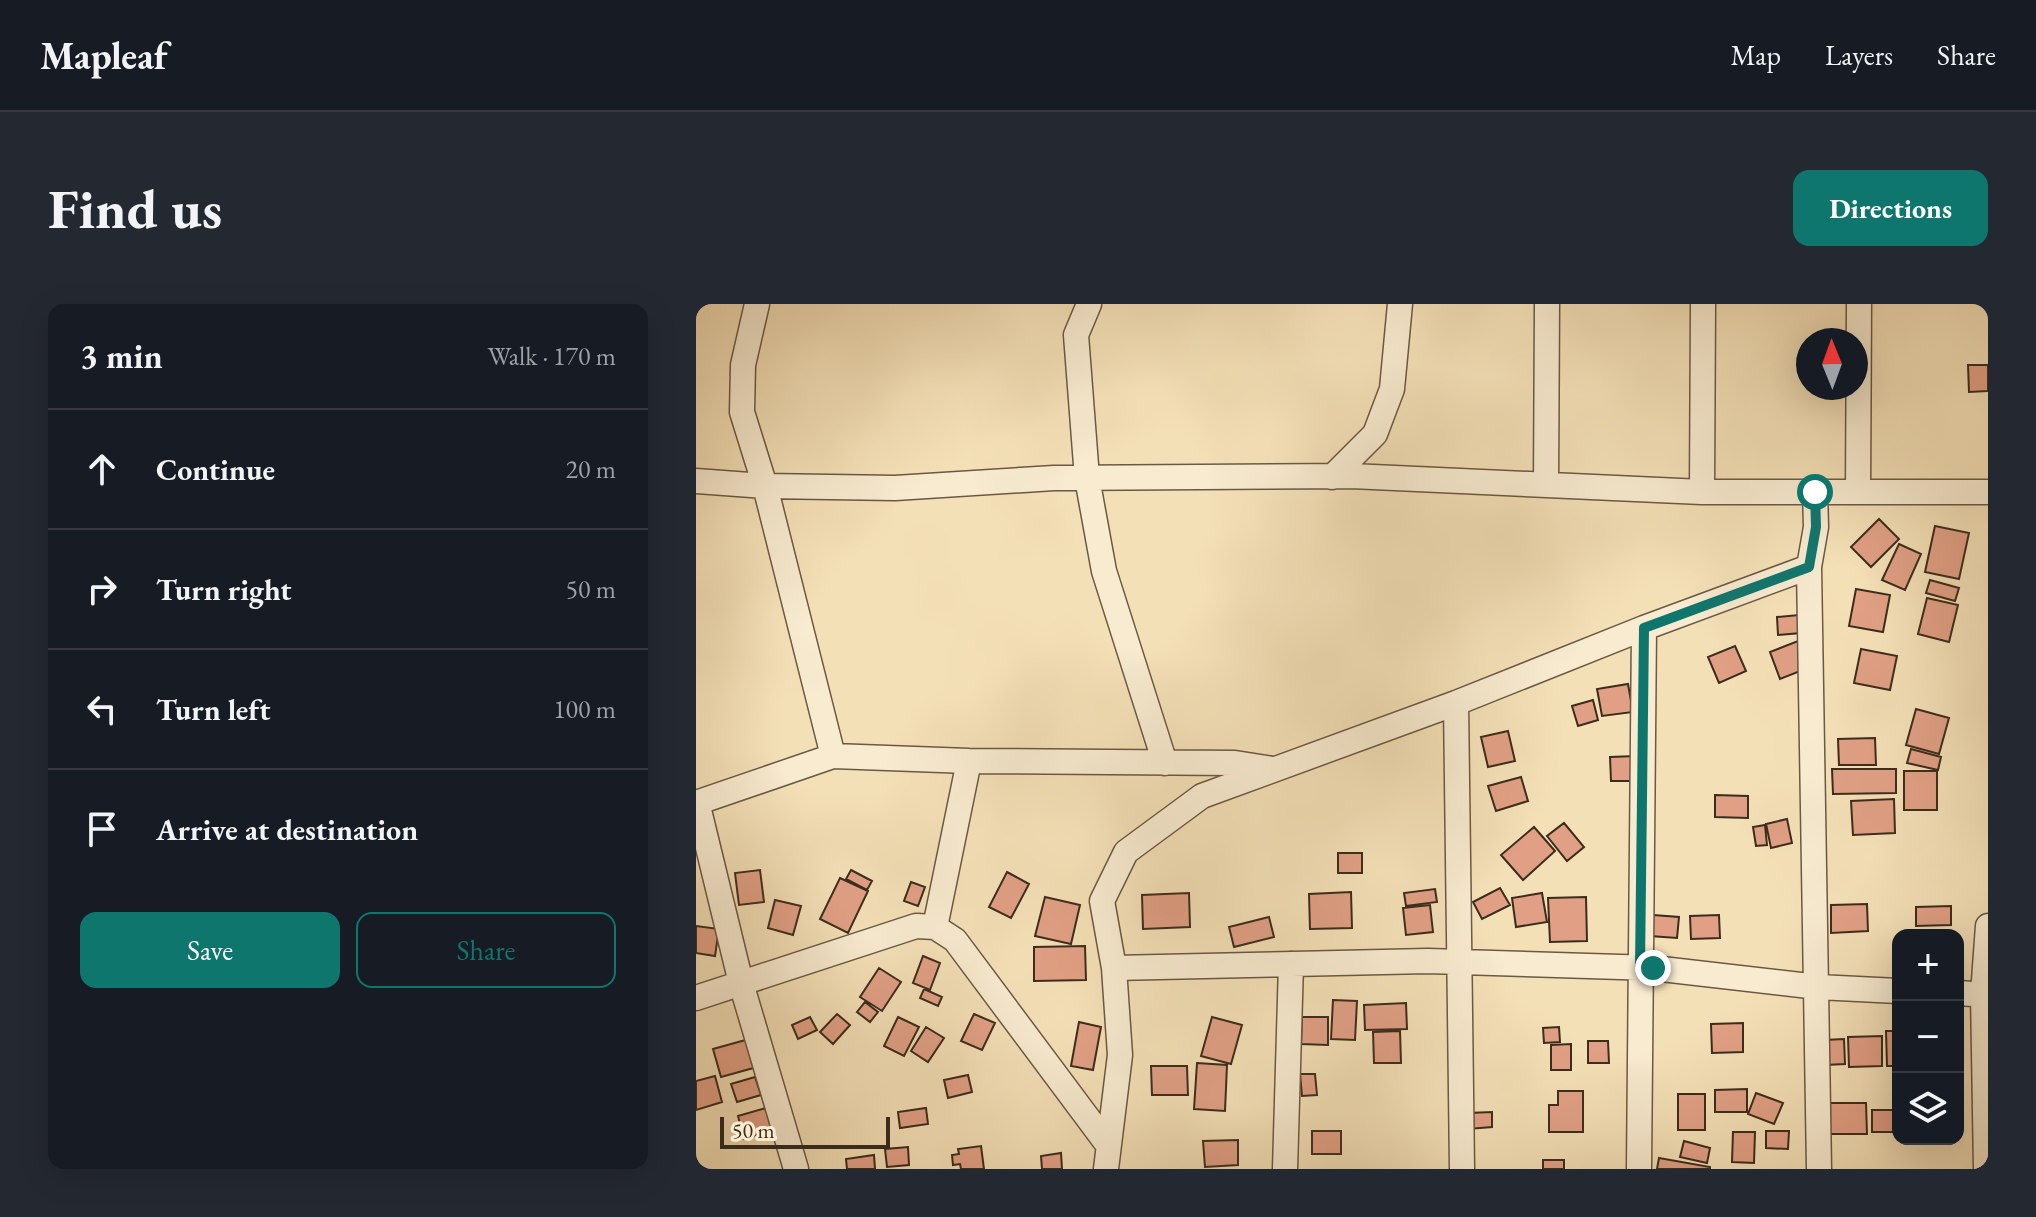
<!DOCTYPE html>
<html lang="en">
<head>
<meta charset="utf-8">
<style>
	:root { --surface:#171b24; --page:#242831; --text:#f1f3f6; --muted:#9ea1a6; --line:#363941; --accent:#0f766e }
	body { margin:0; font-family:"EB Garamond",serif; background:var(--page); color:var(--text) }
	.controls { position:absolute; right:24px; bottom:24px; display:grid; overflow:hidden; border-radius:16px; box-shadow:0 8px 32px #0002 }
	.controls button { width:72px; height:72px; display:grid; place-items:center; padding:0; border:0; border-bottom:2px solid var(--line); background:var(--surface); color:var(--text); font:40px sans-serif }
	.compass { position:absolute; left:1100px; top:24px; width:72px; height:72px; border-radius:50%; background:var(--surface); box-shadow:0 8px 32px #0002; rotate:359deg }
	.scale { position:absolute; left:24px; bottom:20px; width:170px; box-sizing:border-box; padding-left:8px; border:4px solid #3c2c1c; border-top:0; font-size:22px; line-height:28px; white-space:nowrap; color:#3c2c1c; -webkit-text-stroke:6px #f8ebd0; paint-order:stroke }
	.stop { position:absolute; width:24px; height:24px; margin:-18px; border:6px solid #0f766e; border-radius:50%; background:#fff }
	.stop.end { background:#0f766e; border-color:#fff; box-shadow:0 2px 8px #0008 }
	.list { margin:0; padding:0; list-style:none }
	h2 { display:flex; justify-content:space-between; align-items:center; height:104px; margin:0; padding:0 32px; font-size:34px }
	h2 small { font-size:26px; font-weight:400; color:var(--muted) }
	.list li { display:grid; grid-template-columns:52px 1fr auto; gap:24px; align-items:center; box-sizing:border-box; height:120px; padding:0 32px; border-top:2px solid var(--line) }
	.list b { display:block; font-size:30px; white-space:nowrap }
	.list em { font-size:26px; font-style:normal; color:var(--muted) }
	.actions { display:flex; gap:16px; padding:24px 32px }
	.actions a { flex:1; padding:18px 0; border:2px solid var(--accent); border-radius:16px; text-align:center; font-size:28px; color:var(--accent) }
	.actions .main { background:var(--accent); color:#fff }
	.icon { flex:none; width:44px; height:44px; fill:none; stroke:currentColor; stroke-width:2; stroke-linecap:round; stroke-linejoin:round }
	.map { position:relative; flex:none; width:1292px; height:865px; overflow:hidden; border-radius:16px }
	header { display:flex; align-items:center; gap:48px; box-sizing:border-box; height:112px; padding:0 40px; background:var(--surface); border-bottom:2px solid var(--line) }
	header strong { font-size:38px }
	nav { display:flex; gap:44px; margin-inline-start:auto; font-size:28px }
	.intro { display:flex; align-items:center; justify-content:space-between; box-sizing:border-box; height:192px; padding:0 48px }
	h1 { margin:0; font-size:56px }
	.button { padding:20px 36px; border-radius:16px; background:var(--accent); color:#fff; font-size:28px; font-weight:700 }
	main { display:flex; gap:48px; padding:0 48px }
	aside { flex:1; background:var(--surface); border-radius:16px; box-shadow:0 8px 32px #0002 }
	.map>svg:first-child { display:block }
	.building { fill:#e1a085; stroke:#3c2c1c; stroke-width:2 }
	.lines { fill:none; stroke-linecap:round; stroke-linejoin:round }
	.minor-casing { stroke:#6a5943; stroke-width:27 }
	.minor { stroke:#f8ebd0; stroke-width:24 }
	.route { stroke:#0f766e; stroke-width:10 }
</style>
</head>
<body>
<header>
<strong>Mapleaf</strong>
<nav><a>Map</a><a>Layers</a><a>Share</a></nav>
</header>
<div class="intro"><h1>Find us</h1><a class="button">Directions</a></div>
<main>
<aside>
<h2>3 min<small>Walk · 170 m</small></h2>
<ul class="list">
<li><svg class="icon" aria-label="ahead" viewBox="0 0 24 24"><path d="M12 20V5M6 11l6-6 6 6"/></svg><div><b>Continue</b></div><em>20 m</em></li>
<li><svg class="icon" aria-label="right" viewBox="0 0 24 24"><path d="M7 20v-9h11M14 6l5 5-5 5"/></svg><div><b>Turn right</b></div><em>50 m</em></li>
<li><svg class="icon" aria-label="left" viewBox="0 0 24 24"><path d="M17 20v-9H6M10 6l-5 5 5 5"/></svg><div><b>Turn left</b></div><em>100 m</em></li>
<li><svg class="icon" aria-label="arrive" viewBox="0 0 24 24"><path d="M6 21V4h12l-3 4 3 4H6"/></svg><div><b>Arrive at destination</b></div></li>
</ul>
<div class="actions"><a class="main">Save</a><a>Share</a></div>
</aside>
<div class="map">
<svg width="1292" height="865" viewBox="0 0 1292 865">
	<rect width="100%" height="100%" fill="#f4e0b7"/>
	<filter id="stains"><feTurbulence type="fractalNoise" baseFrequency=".0025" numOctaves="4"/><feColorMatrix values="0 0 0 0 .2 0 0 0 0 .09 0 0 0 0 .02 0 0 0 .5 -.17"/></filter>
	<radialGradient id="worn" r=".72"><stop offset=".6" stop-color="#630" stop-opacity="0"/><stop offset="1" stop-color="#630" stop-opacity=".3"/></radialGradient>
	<path class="building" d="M1272 61H1292V87L1273 88Z
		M1183 215 1203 235 1175 263 1155 243Z
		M1239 222 1273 229 1263 275 1229 268Z
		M1203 240 1225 250 1209 286 1186 276Z
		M1234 276 1263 284 1259 297 1230 289Z
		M1160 285 1194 291 1187 328 1153 322Z
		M1231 294 1262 301 1253 338 1222 330Z
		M1103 311 1105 329 1082 331 1081 313Z
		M1102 337 1112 364 1084 375 1074 348Z
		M1039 342 1050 367 1023 379 1012 353Z
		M1165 345 1201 352 1194 386 1158 379Z
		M932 380 937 408 906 412 901 385Z
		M897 396 902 416 882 422 876 402Z
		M1220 405 1253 414 1243 450 1210 441Z
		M812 427 819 457 792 463 785 433Z
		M1179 434 1180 461H1143L1142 435Z
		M1215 445 1245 453 1242 466 1211 459Z
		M940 452V477H915L914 453Z
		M1136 465H1200V489L1137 490Z
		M1208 467H1241V506H1208Z
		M825 473 832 497 800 507 792 482Z
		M1019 491 1052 492V514L1019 513Z
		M1198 495 1199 529 1157 531 1155 497Z
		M1091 515 1096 539 1075 544 1070 520Z
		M868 519 888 543 871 557 851 532Z
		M1069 521 1071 541 1060 542 1057 523Z
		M838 523 859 547 827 576 805 551Z
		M642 549H666V569H642Z
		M64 566 68 598 43 601 39 569Z
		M155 566 176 577 171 586 150 575Z
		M311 568 333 580 315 614 293 603Z
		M144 574 172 587 152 629 124 615Z
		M215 578 229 583 222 602 208 597Z
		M804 584 814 601 786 615 777 598Z
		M739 585 741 598 710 602 708 589Z
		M655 588 656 624 614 625 613 590Z
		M493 589 494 623 447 625 446 591Z
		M846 589 851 618 820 623 816 594Z
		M349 593 384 601 375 640 339 632Z
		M890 593 891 637 854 638 852 594Z
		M79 596 105 602 97 631 72 624Z
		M1171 600 1172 627 1135 629V601Z
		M734 601 737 628 710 631 707 604Z
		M1255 602V621L1220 622V603Z
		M957 611 983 613 981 634 954 632Z
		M1023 611 1024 634 995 635 994 612Z
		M573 613 578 633 538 643 533 623Z
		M0 622 23 625 19 652 0 649Z
		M389 642 390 676 338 677V643Z
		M227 652 244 659 234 686 217 679Z
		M183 664 205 678 186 707 164 693Z
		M228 685 246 693 242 702 224 694Z
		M637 696 661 697 659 736 635 735Z
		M169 698 182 708 174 718 161 708Z
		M710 699 711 725 669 726 668 701Z
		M141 710 154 721 137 740 124 728Z
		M278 710 299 719 286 746 265 737Z
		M114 713 121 726 102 735 96 721Z
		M202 713 223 723 208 752 188 742Z
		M516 713 546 721 535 760 505 752Z
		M606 713H632V741L605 740Z
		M383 718 405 723 397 766 375 762Z
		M1047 719V748L1016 749 1015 720Z
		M230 723 248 734 232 758 215 747Z
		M863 723 864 738 848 739 847 724Z
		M704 727 705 759H678L677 728Z
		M1190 727H1202V762H1191Z
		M1186 732V762L1153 763 1152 733Z
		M53 735 61 763 25 773 17 745Z
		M1148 735 1149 760 1129 761 1128 736Z
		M892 737H912L913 759H892Z
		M875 740V766H855V741Z
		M501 759 531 761 529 807 498 805Z
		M455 762H491L492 791H456Z
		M604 770H619L621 791 606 792Z
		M272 771 276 788 252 794 248 776Z
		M19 772 26 798 0 806V777Z
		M59 773 65 791 41 798 35 780Z
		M1051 785V808H1019V786Z
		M862 787H887V828H853V801H862Z
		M1060 789 1087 799 1078 820 1052 810Z
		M982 790H1009V826H982Z
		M1132 799H1170L1171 830H1132Z
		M77 802 83 825 48 835 42 812Z
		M230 804 232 820 204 824 202 808Z
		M1176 806H1202V828H1176Z
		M796 808V823L772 825V809Z
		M616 827H645V850H616Z
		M1070 827H1093L1092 845 1070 844Z
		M1037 828H1059L1058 859 1036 858Z
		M542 836V861L509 863 507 837Z
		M988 837 1014 844 1011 859 984 853Z
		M285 842 288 865H265L264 860 257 861 256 851 263 850 262 845Z
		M212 843 213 861 191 863 189 845Z
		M365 849 366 865H346L345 852Z
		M178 851 179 865H151L150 855Z
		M963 854 1014 863V865H961Z
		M847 856H868V865H847Z"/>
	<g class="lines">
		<defs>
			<path id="minor" d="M61 0 47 61 46 108 69 182 137 452
				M393 0 380 31 391 174 408 267 469 459
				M636 173 679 130 696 85 704 0
				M0 177 69 182 199 184 358 174 655 172 1006 188H1292
				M850 181 851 0
				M1006 188 1007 0
				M1119 188 1120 223 1113 263 1123 865
				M1162 188 1163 0
				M760 399 766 865
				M1 498 45 679 100 865
				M0 499 137 452 273 457 539 459 577 465
				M239 623 273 457
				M418 664 732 657 957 664 1122 683 1202 687
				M1262 689 1292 691
				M0 694 220 622 239 623 259 636 412 841
				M410 865 424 751 418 664 406 597 430 548 506 492 760 399 948 324 1113 263
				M589 865 595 660
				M943 865 948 324
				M1290 865 1287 690 1292 622"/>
		</defs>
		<use href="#minor" class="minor-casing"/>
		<use href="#minor" class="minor"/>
	</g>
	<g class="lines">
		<path class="route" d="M957 664 944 663 948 324 1113 263 1120 223 1119 188"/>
	</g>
	<rect width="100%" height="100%" filter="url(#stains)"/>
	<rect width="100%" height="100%" fill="url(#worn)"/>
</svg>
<div class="controls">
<button>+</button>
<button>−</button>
<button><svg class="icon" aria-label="layers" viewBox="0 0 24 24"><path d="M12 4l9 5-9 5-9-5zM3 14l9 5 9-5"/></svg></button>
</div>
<svg class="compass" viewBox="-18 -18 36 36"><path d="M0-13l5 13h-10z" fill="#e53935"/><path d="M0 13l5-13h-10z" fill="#9ea1a6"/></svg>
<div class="scale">50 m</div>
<div class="stop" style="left:1119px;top:188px"></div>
<div class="stop end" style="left:957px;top:664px"></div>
</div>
</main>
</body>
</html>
